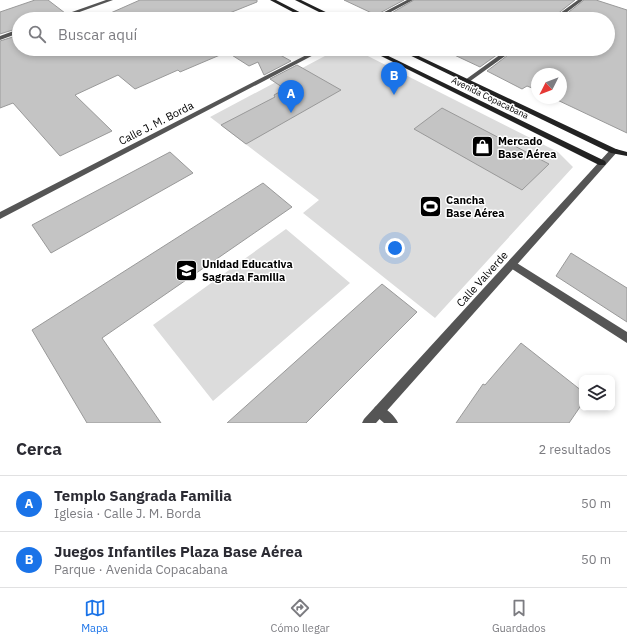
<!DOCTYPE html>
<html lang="es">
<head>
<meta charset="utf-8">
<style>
	:root { --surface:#fff; --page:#f2f2f3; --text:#2b2b33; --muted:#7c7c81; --line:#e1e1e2; --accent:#1a73e8 }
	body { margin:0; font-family:"IBM Plex Sans",sans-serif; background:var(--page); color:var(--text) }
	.controls { position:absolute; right:12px; bottom:12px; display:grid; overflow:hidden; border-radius:8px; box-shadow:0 2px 6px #0003 }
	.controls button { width:36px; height:36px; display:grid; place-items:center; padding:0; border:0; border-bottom:1px solid var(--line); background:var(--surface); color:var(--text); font:20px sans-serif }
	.compass { position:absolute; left:531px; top:68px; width:36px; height:36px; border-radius:50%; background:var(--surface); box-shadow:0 2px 6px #0003; rotate:228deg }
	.you { position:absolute; left:395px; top:248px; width:14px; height:14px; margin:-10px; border:3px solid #fff; border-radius:50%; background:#1a73e8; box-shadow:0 0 0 6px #1a73e833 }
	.badge { display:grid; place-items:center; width:26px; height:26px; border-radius:50%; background:var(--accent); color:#fff; font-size:13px; font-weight:700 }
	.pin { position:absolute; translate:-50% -33px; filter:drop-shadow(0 1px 2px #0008) }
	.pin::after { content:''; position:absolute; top:21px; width:14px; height:12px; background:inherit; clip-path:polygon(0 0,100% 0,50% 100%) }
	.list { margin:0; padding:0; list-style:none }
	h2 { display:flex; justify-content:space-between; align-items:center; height:52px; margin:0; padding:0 16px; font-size:17px }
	h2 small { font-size:13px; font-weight:400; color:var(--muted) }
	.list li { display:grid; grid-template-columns:26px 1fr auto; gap:12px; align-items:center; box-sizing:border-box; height:56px; padding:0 16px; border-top:1px solid var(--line) }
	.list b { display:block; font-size:15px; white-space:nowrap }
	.list p { margin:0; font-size:13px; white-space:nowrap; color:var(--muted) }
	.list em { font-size:13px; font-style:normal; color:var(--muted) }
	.icon { flex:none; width:22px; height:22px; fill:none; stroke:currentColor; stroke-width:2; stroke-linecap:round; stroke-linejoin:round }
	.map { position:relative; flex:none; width:627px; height:423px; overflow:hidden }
	.search { position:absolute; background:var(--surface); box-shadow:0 2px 6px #0003; left:12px; right:12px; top:12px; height:44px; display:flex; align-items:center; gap:10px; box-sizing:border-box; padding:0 14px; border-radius:22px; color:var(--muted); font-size:15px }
	.sheet { height:164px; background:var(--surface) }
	nav { display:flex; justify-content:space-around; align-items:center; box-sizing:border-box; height:56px; border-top:1px solid var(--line); background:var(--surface); font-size:11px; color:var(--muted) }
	nav a { display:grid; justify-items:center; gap:2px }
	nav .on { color:var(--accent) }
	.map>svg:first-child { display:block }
	.green { fill:#dcdcdc }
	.building { fill:#c4c4c4; stroke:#999 }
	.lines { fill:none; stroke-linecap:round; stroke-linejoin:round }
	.lane { fill:#555; fill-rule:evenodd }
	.street { fill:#555; fill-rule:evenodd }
	.secondary { fill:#222; fill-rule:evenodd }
	.labels { text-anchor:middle; stroke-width:3; stroke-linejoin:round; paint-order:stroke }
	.far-street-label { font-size:9px; fill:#000; stroke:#fff }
	.street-label { font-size:11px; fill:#000; stroke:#fff }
	.poi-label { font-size:11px; font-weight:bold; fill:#000; stroke:#fff; text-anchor:start }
</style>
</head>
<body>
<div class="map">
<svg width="627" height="423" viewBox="0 0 627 423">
	<rect width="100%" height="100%" fill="#fff"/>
	<path class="green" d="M338 49H354L558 152 573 167 435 318 303 213 319 200 210 117Z
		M286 229 350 283 213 401 153 325Z"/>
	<path class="building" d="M35 0H48L65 13 51 19H19V28L0 34V12Z
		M140 0H257V2L222 16 228 19H97Z
		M344 0H404L376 15Z
		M414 0H575L551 19 383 18Z
		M584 0H596L627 10V133L553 98H561V74H537V90L527 86 522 89 487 71 516 49H608V19H560Z
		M19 35V49H277L273 51 291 61 264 75 258 62 249 66 227 52 180 72 178 70 135 89 118 75 75 95 112 131 60 156 13 103 0 108V41Z
		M451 49H505L480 67 448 52 452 50Z
		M297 65 341 90 246 144 221 125 275 97 274 95 285 89 270 79Z
		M442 108 486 131 549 164 522 190 414 129Z
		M170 152 193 173 51 253 32 225Z
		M263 183 292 207 102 338 161 423H87L32 330Z
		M571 253 627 288V322L556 276Z
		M382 284 417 312 306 423H227Z
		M521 343 582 391V404L569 423H456L483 384 485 385Z"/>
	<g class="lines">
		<path class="lane" d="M512 260 627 332V343L509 267 508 264 509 261Z
			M379 405C386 408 395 416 398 423H384L375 415 373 411 375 407Z"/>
		<path class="street" d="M106 0H113L60 19H52Z
			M407 0H413L378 19H371Z
			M578 0H583L558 19H552Z
			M19 29V33L0 40V36Z
			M318 49H325L0 219V212Z
			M508 49H515L469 82H465V80Z
			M611 149H617L618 151 376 423H362L364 419Z"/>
		<path class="secondary" d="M270 0H276L313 19H306Z
			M295 0H301L340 19H333Z
			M367 49H374L605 161 606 163 605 165H599Z
			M397 49H404L616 149 627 152V156L611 153Z"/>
	</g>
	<defs>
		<symbol id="shop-square" viewBox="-11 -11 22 22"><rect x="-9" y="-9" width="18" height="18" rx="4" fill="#000" stroke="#fff"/><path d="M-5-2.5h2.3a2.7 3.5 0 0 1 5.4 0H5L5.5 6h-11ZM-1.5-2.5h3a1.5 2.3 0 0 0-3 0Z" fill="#fff"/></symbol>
		<symbol id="stadium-square" viewBox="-11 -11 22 22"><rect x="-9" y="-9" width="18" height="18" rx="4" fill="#000" stroke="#fff"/><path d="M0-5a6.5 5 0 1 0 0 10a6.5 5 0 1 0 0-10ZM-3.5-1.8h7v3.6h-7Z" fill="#fff"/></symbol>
		<symbol id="school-square" viewBox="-11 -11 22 22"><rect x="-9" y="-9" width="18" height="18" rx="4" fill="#000" stroke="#fff"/><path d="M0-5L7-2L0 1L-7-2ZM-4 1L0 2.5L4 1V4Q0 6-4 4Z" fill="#fff"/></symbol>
	</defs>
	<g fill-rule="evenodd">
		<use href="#shop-square" x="470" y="134" width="25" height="25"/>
		<use href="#stadium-square" x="418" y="194" width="25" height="25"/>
		<use href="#school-square" x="174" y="258" width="25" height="25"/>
	</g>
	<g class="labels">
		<g class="far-street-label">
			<text transform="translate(490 98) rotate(26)" y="3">Avenida Copacabana</text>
		</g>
		<g class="street-label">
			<text transform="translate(156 123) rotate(-27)" y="4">Calle J. M. Borda</text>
			<text transform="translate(482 279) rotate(-48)" y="4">Calle Valverde</text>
		</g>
		<g class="poi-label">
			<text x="498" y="145">Mercado<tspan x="498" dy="13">Base Aérea</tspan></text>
			<text x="446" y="204">Cancha<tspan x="446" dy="13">Base Aérea</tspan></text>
			<text x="202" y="268">Unidad Educativa<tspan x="202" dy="13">Sagrada Familia</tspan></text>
		</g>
	</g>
</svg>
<div class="controls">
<button><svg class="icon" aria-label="layers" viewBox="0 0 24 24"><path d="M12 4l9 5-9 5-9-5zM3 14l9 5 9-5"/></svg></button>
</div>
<svg class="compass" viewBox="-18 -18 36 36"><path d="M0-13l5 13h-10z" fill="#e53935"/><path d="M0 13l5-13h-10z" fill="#7c7c81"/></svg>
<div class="you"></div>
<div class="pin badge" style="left:291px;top:113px">A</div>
<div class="pin badge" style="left:394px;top:95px">B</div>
<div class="search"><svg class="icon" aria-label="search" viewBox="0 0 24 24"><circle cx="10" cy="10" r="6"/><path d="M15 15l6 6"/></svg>Buscar aquí</div>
</div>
<section class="sheet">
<h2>Cerca<small>2 resultados</small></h2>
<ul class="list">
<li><span class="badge">A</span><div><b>Templo Sangrada Familia</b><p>Iglesia · Calle J. M. Borda</p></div><em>50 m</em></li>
<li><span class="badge">B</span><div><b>Juegos Infantiles Plaza Base Aérea</b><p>Parque · Avenida Copacabana</p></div><em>50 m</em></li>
</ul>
</section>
<nav>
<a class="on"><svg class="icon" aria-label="map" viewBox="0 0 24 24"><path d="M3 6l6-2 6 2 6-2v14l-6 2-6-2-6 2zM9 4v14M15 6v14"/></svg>Mapa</a>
<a><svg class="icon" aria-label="directions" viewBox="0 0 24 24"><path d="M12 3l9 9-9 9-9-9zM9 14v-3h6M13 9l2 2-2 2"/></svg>Cómo llegar</a>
<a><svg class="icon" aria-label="saved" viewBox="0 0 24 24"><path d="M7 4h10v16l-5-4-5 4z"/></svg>Guardados</a>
</nav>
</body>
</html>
